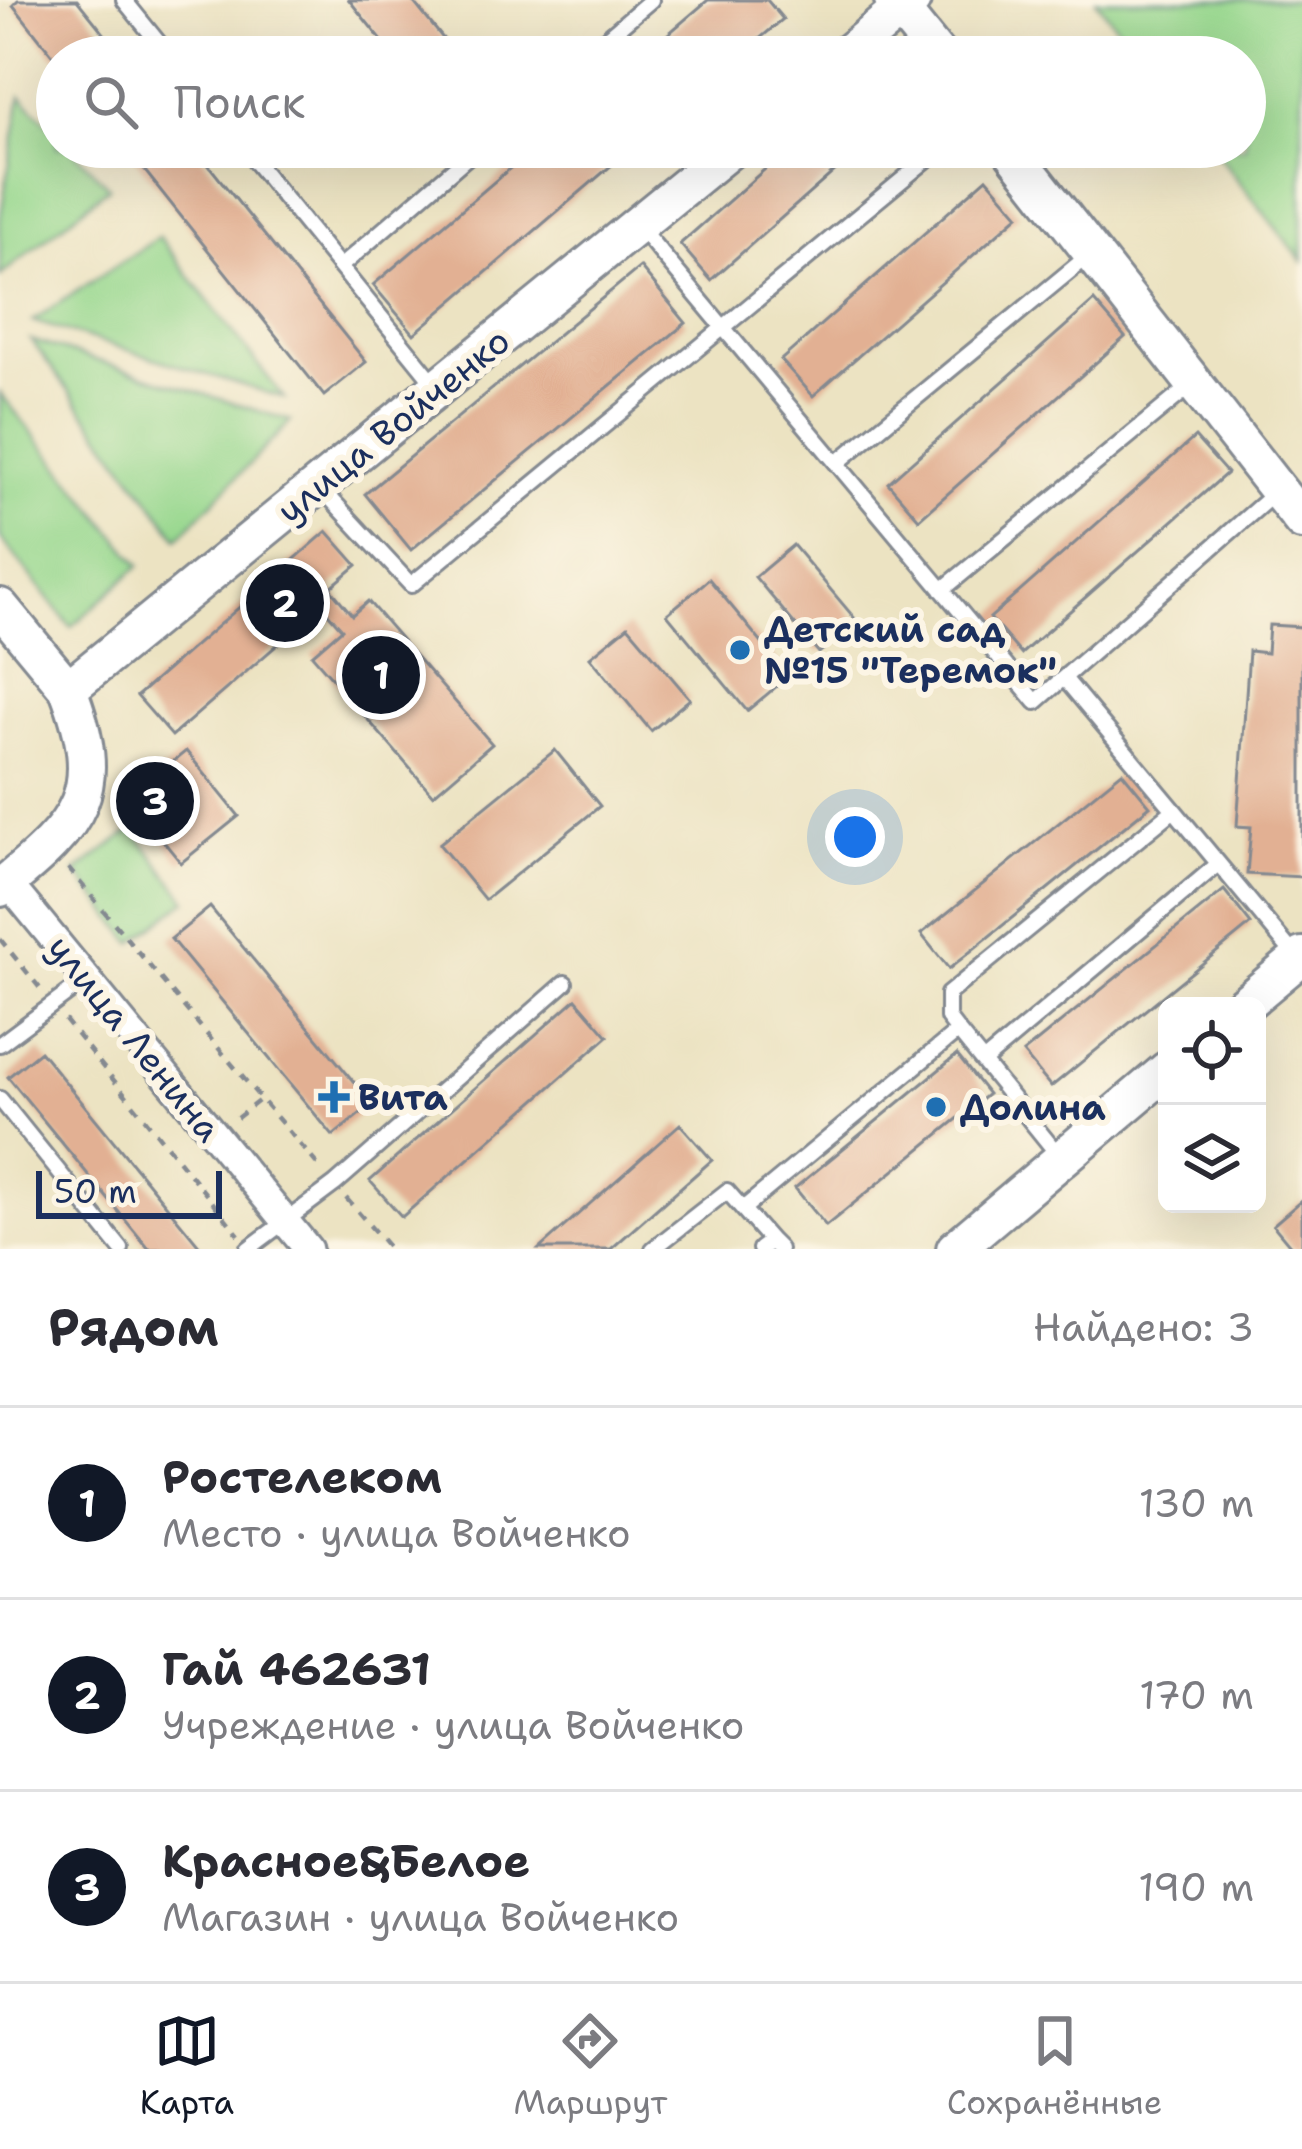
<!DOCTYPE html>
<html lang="ru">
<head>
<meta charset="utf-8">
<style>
	:root { --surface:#fff; --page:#f2f2f3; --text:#2b2b33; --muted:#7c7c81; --line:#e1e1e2; --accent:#111827 }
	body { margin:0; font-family:"Shantell Sans",sans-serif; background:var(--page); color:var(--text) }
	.controls { position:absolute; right:36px; bottom:36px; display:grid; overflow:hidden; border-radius:18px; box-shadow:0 12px 48px #0002 }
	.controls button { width:108px; height:108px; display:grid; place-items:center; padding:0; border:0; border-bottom:3px solid var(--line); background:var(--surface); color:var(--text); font:60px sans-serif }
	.scale { position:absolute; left:36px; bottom:30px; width:186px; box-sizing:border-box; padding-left:12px; border:6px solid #1b2f5e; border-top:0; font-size:33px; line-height:42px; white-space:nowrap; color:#1b2f5e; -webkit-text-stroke:9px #fcf5e5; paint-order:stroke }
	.you { position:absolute; left:855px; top:837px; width:42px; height:42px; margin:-30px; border:9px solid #fff; border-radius:50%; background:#1a73e8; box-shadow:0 0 0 18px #1a73e833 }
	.badge { display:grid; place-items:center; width:78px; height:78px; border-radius:50%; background:var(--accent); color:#fff; font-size:39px; font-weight:700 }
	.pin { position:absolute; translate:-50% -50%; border:6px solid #fff; box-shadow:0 3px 12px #0006 }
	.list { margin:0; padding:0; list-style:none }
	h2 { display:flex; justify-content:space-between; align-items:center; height:156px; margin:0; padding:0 48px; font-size:51px }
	h2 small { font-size:39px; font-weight:400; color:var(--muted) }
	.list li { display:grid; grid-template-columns:78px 1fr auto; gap:36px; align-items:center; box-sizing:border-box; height:192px; padding:0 48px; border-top:3px solid var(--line) }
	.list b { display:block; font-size:45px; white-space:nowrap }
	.list p { margin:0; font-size:39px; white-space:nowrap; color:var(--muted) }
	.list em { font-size:39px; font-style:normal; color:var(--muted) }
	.icon { flex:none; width:66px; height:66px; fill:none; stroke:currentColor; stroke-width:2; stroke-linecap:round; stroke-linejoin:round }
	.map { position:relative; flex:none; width:1302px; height:1249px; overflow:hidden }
	.search { position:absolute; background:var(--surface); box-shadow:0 12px 48px #0002; left:36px; right:36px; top:36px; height:132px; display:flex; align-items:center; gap:30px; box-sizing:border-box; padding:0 42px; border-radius:66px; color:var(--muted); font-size:45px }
	.sheet { height:732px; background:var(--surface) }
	nav { display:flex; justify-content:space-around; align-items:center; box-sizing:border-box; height:168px; border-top:3px solid var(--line); background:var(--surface); font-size:33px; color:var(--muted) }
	nav a { display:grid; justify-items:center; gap:6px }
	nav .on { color:var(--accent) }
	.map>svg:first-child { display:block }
	.green { fill:#96d78d; stroke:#588376; stroke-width:3 }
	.building { fill:#e2b093 }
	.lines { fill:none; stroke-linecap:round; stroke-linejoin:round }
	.lane-casing { stroke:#848990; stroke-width:20 }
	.street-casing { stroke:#848990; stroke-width:33 }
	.secondary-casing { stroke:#848990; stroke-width:42 }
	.path { stroke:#848990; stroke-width:4.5; stroke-dasharray:9 9; stroke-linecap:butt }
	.lane { stroke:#fff; stroke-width:14 }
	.street { stroke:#fff; stroke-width:27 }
	.secondary { stroke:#fff; stroke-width:36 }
	.poi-dot { fill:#1f6fb2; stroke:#fcf5e5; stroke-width:4.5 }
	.labels { text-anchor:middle; stroke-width:12; stroke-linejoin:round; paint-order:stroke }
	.street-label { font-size:36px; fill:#1b2f5e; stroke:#fcf5e5 }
	.poi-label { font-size:36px; font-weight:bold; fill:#1b2f5e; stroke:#fcf5e5; text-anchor:start }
</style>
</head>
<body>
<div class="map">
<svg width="1302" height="1249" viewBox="0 0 1302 1249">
	<rect width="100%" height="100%" fill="#fcf5e5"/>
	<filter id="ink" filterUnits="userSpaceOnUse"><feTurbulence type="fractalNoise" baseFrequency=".00833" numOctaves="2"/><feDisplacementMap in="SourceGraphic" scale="24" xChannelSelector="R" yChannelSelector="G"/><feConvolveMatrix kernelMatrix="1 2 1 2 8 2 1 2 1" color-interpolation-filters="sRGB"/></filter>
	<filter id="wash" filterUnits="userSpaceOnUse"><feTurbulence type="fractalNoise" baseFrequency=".004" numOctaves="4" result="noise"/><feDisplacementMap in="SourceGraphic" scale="48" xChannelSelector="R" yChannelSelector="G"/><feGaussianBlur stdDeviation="2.7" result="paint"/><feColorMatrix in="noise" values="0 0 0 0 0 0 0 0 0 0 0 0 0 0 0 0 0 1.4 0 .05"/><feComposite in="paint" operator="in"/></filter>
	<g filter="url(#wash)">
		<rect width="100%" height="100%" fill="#ece3c2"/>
		<path class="green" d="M1096 0H1302V261L1212 147H1245V57H1141Z
			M21 96 57 133V147H70L109 187 0 276V219Z
			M159 237 284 398 32 321Z
			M31 340 291 421 178 538Z
			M0 393 140 565 71 627 0 537Z
			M133 829 187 900 133 943 76 872Z"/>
		<g id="blocks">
			<path class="building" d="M18 0H77L123 57H54L13 5Z
				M349 0H412L458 57H395Z
				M708 0H767L783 19 738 57H641Z
				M126 147H194L366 362 324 396Z
				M535 147H633L414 334 373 285Z
				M790 147H862L711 280 680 244Z
				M987 178 1019 215 813 396 781 360Z
				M640 267 686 323 411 550 365 494Z
				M1094 301 1125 337 919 519 888 483Z
				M1195 437 1227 473 1021 654 990 618Z
				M327 531 357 565 330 588 352 615 368 601 492 744 433 795 312 655 342 629 322 606 172 736 137 696Z
				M793 545 857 621 819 653 755 577Z
				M709 579 789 676 747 711 667 614Z
				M1269 625 1302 627V877L1247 874 1251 827 1237 826 1249 651 1267 653Z
				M628 626 690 699 651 731 590 657Z
				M555 750 600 806 485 900 439 844Z
				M186 751 239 816 181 863 128 798Z
				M1122 772 1150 806 949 969 921 934Z
				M1224 890 1251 924 1051 1087 1023 1053Z
				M210 907 372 1104 333 1136 171 939Z
				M576 999 608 1036 402 1217 370 1181Z
				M40 1051 202 1249H149L8 1077Z
				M957 1055 988 1094 826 1226 795 1188Z
				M680 1124 712 1160 611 1249H539Z
				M1302 1200V1249H1293L1273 1225Z"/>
		</g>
	</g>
	<g filter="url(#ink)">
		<use href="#blocks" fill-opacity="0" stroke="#848990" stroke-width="3"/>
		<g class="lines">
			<defs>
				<path id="lane" d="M124 0 170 57
					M584 57 651 0
					M243 147 435 384
					M641 229 1036 702 1277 491
					M340 267 479 147
					M837 463 1088 256
					M320 487 411 585 942 147
					M942 590 1190 386
					M1064 678 1174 810
					M958 1031 948 1018V994L1174 810 1296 957
					M0 1044 87 979
					M983 1062 1218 864
					M0 1099 121 1249
					M744 1208 958 1031 1059 1156
					M248 1249 335 1184 565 983
					M653 1249 727 1191 771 1241
					M760 1249 771 1241 779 1249"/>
				<path id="street" d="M7 882 308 1249"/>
				<path id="secondary" d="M893 0 939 57
					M843 57 912 0
					M1009 147 1302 521
					M0 607 68 689
					M0 888C82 822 107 792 68 689L733 147
					M1242 1006 1302 956
					M955 1249 1167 1070"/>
			</defs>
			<use href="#lane" class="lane-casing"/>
			<use href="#street" class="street-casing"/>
			<use href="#secondary" class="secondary-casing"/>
			<path class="path" d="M68 868 261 1099
				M0 939 43 992
				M65 1020 239 1235
				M237 1118 261 1099 323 1171
				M346 1198 390 1249"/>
			<use href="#lane" class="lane"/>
			<use href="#street" class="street"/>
			<use href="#secondary" class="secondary"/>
		</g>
	</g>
	<g class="poi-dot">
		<circle cx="740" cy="650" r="12"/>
		<path d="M328 1079h12v12h12v12h-12v12h-12v-12h-12v-12h12z"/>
		<circle cx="936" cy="1107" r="12"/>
	</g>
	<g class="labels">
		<g class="street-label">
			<text transform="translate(393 425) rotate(-39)" y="13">улица Войченко</text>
			<text transform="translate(135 1038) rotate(51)" y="13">улица Ленина</text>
		</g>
		<g class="poi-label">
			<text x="764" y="642">Детский сад<tspan x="764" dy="41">№15 "Теремок"</tspan></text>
			<text x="358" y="1110">Вита</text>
			<text x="960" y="1120">Долина</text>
		</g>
	</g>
</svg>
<div class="controls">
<button><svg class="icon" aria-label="locate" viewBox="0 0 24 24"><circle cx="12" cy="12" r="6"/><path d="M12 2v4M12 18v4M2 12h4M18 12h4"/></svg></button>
<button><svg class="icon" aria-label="layers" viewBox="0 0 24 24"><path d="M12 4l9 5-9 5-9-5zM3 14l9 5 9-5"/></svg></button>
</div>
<div class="scale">50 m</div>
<div class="you"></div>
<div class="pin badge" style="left:381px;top:675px">1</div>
<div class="pin badge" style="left:285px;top:603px">2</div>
<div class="pin badge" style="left:155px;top:801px">3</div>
<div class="search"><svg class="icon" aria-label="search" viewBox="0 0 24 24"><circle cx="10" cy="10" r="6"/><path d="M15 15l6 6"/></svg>Поиск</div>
</div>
<section class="sheet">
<h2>Рядом<small>Найдено: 3</small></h2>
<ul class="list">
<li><span class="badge">1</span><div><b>Ростелеком</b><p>Место · улица Войченко</p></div><em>130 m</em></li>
<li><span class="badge">2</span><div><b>Гай 462631</b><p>Учреждение · улица Войченко</p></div><em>170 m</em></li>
<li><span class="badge">3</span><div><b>Красное&amp;Белое</b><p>Магазин · улица Войченко</p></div><em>190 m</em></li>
</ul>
</section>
<nav>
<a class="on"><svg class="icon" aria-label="map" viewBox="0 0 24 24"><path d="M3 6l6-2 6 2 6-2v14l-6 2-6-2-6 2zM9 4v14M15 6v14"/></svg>Карта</a>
<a><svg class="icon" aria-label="directions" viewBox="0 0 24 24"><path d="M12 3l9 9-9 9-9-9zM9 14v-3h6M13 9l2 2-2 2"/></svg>Маршрут</a>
<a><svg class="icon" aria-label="saved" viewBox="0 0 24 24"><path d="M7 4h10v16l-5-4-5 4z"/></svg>Сохранённые</a>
</nav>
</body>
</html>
